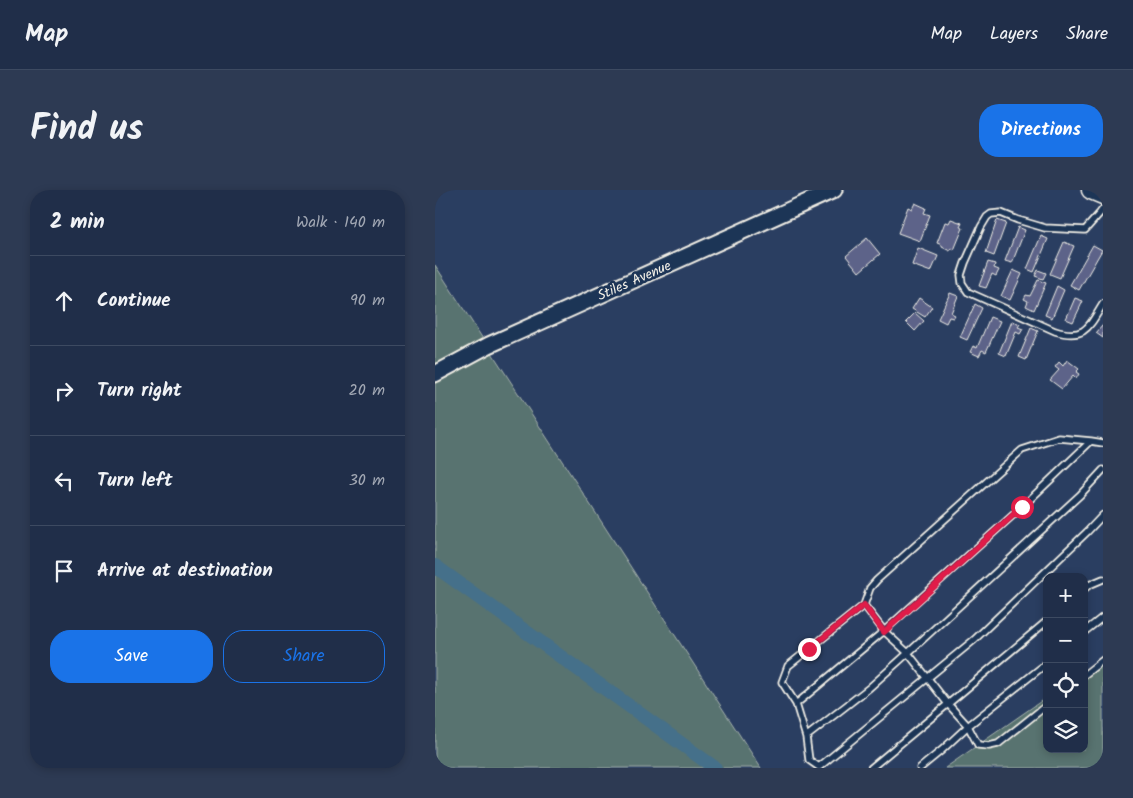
<!DOCTYPE html>
<html lang="en">
<head>
<meta charset="utf-8">
<style>
	:root { --surface:#202e49; --page:#2d3a53; --text:#f1f3f6; --muted:#a2a8b4; --line:#3d4a61; --accent:#1a73e8 }
	body { margin:0; font-family:Kalam,sans-serif; background:var(--page); color:var(--text) }
	.controls { position:absolute; right:15px; bottom:15px; display:grid; overflow:hidden; border-radius:10px; box-shadow:0 2px 8px #0003 }
	.controls button { width:45px; height:45px; display:grid; place-items:center; padding:0; border:0; border-bottom:1px solid var(--line); background:var(--surface); color:var(--text); font:25px sans-serif }
	.stop { position:absolute; width:15px; height:15px; margin:-11px; border:4px solid #e11d48; border-radius:50%; background:#fff }
	.stop.end { background:#e11d48; border-color:#fff; box-shadow:0 1px 5px #0008 }
	.list { margin:0; padding:0; list-style:none }
	h2 { display:flex; justify-content:space-between; align-items:center; height:65px; margin:0; padding:0 20px; font-size:21px }
	h2 small { font-size:16px; font-weight:400; color:var(--muted) }
	.list li { display:grid; grid-template-columns:32px 1fr auto; gap:15px; align-items:center; box-sizing:border-box; height:90px; padding:0 20px; border-top:1px solid var(--line) }
	.list b { display:block; font-size:19px; white-space:nowrap }
	.list em { font-size:16px; font-style:normal; color:var(--muted) }
	.actions { display:flex; gap:10px; padding:15px 20px }
	.actions a { flex:1; padding:11px 0; border:1px solid var(--accent); border-radius:20px; text-align:center; font-size:18px; color:var(--accent) }
	.actions .main { background:var(--accent); color:#fff }
	.icon { flex:none; width:28px; height:28px; fill:none; stroke:currentColor; stroke-width:2; stroke-linecap:round; stroke-linejoin:round }
	.map { position:relative; flex:none; width:668px; height:578px; overflow:hidden; border-radius:20px }
	header { display:flex; align-items:center; gap:30px; box-sizing:border-box; height:70px; padding:0 25px; background:var(--surface); border-bottom:1px solid var(--line) }
	header strong { font-size:24px }
	nav { display:flex; gap:28px; margin-inline-start:auto; font-size:18px }
	.intro { display:flex; align-items:center; justify-content:space-between; box-sizing:border-box; height:120px; padding:0 30px }
	h1 { margin:0; font-size:35px }
	.button { padding:12px 22px; border-radius:20px; background:var(--accent); color:#fff; font-size:18px; font-weight:700 }
	main { display:flex; gap:30px; padding:0 30px }
	aside { flex:1; background:var(--surface); border-radius:20px; box-shadow:0 2px 8px #0003 }
	.map>svg:first-child { display:block }
	.green { fill:#597370; stroke:#a6b2ac }
	.lines { fill:none; stroke-linecap:round; stroke-linejoin:round }
	.canal { stroke:#446f8a; stroke-width:14 }
	.building { fill:#5d6389; stroke:#f4f1e8 }
	.lane-casing { stroke:#f4f1e8; stroke-width:9 }
	.secondary-casing { stroke:#f4f1e8; stroke-width:19 }
	.primary-casing { stroke:#f4f1e8; stroke-width:21 }
	.lane { stroke:#1d3557; stroke-width:5.5 }
	.secondary { stroke:#1d3557; stroke-width:15 }
	.primary { stroke:#1d3557; stroke-width:18 }
	.route { stroke:#e11d48; stroke-width:6 }
	.labels { text-anchor:middle; stroke-width:5; stroke-linejoin:round; paint-order:stroke }
	.street-label { font-size:14px; fill:#f4f1e8; stroke:#1d3557 }
</style>
</head>
<body>
<header>
<strong>Map</strong>
<nav><a>Map</a><a>Layers</a><a>Share</a></nav>
</header>
<div class="intro"><h1>Find us</h1><a class="button">Directions</a></div>
<main>
<aside>
<h2>2 min<small>Walk · 140 m</small></h2>
<ul class="list">
<li><svg class="icon" aria-label="ahead" viewBox="0 0 24 24"><path d="M12 20V5M6 11l6-6 6 6"/></svg><div><b>Continue</b></div><em>90 m</em></li>
<li><svg class="icon" aria-label="right" viewBox="0 0 24 24"><path d="M7 20v-9h11M14 6l5 5-5 5"/></svg><div><b>Turn right</b></div><em>20 m</em></li>
<li><svg class="icon" aria-label="left" viewBox="0 0 24 24"><path d="M17 20v-9H6M10 6l-5 5 5 5"/></svg><div><b>Turn left</b></div><em>30 m</em></li>
<li><svg class="icon" aria-label="arrive" viewBox="0 0 24 24"><path d="M6 21V4h12l-3 4 3 4H6"/></svg><div><b>Arrive at destination</b></div></li>
</ul>
<div class="actions"><a class="main">Save</a><a>Share</a></div>
</aside>
<div class="map">
<svg width="668" height="578" viewBox="0 0 668 578">
	<rect width="100%" height="100%" fill="#2a3e61"/>
	<filter id="ink" filterUnits="userSpaceOnUse"><feTurbulence type="fractalNoise" baseFrequency=".02" numOctaves="2"/><feDisplacementMap in="SourceGraphic" scale="10" xChannelSelector="R" yChannelSelector="G"/><feConvolveMatrix kernelMatrix="1 2 1 2 8 2 1 2 1" color-interpolation-filters="sRGB"/></filter>
	<g filter="url(#ink)">
		<path class="green" d="M0 75 326 578H0Z
			M668 468V578H510L612 507V559H649V481Z"/>
		<g class="lines">
			<path class="canal" d="M0 376 280 578"/>
		</g>
		<path class="building" d="M480 13 491 18 489 23 495 25 485 51 463 43 473 17 477 19Z
			M516 29 527 33 525 37 528 38 519 60 516 58 515 61 507 57V55L502 53 510 32 514 33Z
			M562 30 571 33 559 66 551 63Z
			M583 37 590 40 577 73 570 71Z
			M606 46 613 49 599 82 592 79Z
			M432 48 445 64 424 82 411 66Z
			M629 52 639 56 625 88 615 84Z
			M658 55 667 60 644 100 635 95Z
			M483 58 503 66 496 82 477 75Z
			M553 72 560 74 559 78 564 80 561 86 557 84 551 98 544 96Z
			M578 80 587 84 575 110 566 106Z
			M603 80 611 83 608 89 600 86Z
			M603 90 611 93 599 120 591 116 593 111 589 109 591 105 595 106Z
			M622 96 629 100 617 128 610 125Z
			M515 103 523 106 516 123 520 125 518 128 514 127 511 133 503 129Z
			M484 108 497 117 490 127 477 119Z
			M640 108 648 111 638 132 631 129Z
			M540 114 547 118 532 150 525 147Z
			M480 123 489 131 480 141 471 132Z
			M555 127 565 131 551 162 547 160 544 166 535 162 538 156 542 158Z
			M577 131 585 134 583 137 588 139 585 144 581 142 571 166 564 163Z
			M668 135V148L661 143Z
			M596 138 603 141 591 170 584 167Z
			M632 170 644 179 641 182 644 184 641 189 638 186 627 199 615 190 624 180 620 177 624 172 628 176Z"/>
		<g class="lines">
			<defs>
				<path id="lane" d="M668 19 665 23 650 40 610 38 583 30 566 23 556 24 552 27 546 37 530 73 526 85 527 93 533 102 620 141C650 150 654 137 668 114
					M649 399 654 395 668 389
					M429 415 435 398 442 390 587 260 624 248 656 251
					M612 431 513 514 533 536 612 473
					M649 442 668 427
					M649 485 668 470
					M361 514 347 492 353 476 429 415 449 441 587 317 656 251 668 253
					M371 547 361 514 449 441 473 463 645 305 668 280
					M436 578 513 514 473 463 434 498 371 547 374 570 384 577 539 450 652 342 668 325
					M485 578 507 560 533 536 543 555 554 556 563 554 612 515"/>
				<path id="secondary" d="M0 184 54 155 399 0"/>
				<path id="primary" d="M656 0 668 5"/>
			</defs>
			<use href="#lane" class="lane-casing"/>
			<use href="#secondary" class="secondary-casing"/>
			<use href="#primary" class="primary-casing"/>
			<use href="#lane" class="lane"/>
			<use href="#secondary" class="secondary"/>
			<use href="#primary" class="primary"/>
		</g>
	</g>
	<g class="lines" filter="url(#ink)">
		<path class="route" d="M374 459 429 415 449 442 587 317"/>
	</g>
	<g class="labels">
		<g class="street-label">
			<text transform="translate(199 90) rotate(-24)" y="5">Stiles Avenue</text>
		</g>
	</g>
</svg>
<div class="controls">
<button>+</button>
<button>−</button>
<button><svg class="icon" aria-label="locate" viewBox="0 0 24 24"><circle cx="12" cy="12" r="6"/><path d="M12 2v4M12 18v4M2 12h4M18 12h4"/></svg></button>
<button><svg class="icon" aria-label="layers" viewBox="0 0 24 24"><path d="M12 4l9 5-9 5-9-5zM3 14l9 5 9-5"/></svg></button>
</div>
<div class="stop" style="left:587px;top:317px"></div>
<div class="stop end" style="left:374px;top:459px"></div>
</div>
</main>
</body>
</html>
